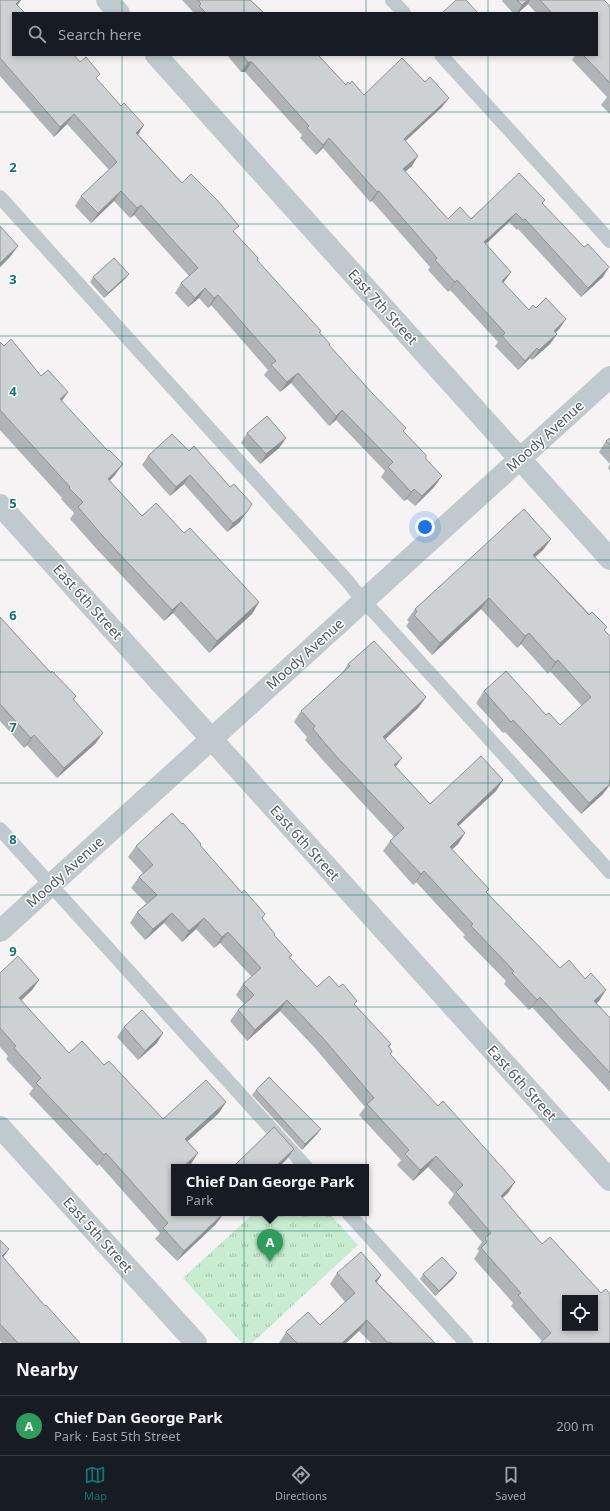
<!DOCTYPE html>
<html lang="en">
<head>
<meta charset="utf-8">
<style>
	:root { --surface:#171b24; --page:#20242c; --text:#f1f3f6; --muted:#9ea1a6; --line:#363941; --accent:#0f766e }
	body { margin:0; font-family:"Noto Sans",sans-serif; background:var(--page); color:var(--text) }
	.controls { position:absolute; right:12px; bottom:12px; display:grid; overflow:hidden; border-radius:0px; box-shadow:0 2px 6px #0003 }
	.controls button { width:36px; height:36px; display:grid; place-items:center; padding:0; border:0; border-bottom:1px solid var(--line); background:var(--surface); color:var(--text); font:20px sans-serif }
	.you { position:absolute; left:425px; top:527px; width:14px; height:14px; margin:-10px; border:3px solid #fff; border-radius:50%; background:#1a73e8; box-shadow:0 0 0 6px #1a73e833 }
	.badge { display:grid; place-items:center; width:26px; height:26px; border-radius:50%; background:var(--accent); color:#fff; font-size:13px; font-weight:700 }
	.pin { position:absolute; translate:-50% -33px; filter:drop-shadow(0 1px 2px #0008) }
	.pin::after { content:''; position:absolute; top:21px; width:14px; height:12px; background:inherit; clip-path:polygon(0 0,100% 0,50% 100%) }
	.popup { position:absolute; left:171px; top:1164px; width:198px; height:52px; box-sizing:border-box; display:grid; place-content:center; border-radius:0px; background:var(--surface); filter:drop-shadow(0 1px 3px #0005); font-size:13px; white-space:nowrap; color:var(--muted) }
	.popup b { font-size:15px; color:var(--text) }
	.popup::after { content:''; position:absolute; left:50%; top:100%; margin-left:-8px; border:8px solid transparent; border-top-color:var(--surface) }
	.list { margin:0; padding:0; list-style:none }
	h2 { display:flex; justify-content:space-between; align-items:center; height:52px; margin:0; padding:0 16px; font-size:17px }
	h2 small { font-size:13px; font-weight:400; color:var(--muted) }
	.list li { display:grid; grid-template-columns:26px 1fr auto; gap:12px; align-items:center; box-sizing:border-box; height:60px; padding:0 16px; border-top:1px solid var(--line) }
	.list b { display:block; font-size:15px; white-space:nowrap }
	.list p { margin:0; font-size:13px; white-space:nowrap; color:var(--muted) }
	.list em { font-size:13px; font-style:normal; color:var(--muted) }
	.icon { flex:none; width:22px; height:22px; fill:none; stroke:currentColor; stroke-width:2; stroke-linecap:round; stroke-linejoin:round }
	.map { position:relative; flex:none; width:610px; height:1343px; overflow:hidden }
	.search { position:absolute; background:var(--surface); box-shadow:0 2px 6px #0003; left:12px; right:12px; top:12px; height:44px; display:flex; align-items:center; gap:10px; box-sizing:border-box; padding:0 14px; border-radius:0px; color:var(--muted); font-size:15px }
	.sheet { height:112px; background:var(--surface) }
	nav { display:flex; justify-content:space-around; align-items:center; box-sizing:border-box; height:56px; border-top:1px solid var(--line); background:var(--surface); font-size:11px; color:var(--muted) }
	nav a { display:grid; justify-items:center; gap:2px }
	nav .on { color:var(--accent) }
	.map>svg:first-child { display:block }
	.park { fill:url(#park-tufts) }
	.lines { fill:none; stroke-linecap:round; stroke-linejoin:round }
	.lane { stroke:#c0c9cd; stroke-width:14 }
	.street { stroke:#c0c9cd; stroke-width:22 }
	.wall { fill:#b0b4b6 }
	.shaded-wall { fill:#909294 }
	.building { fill:#cdd1d4; stroke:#909294; fill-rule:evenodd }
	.grid { fill:none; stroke:#0f766e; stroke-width:1; stroke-opacity:0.55 }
	.labels { text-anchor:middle; stroke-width:3; stroke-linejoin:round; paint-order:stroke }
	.street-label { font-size:14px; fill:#4c595e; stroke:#fff }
	.grid-label { font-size:13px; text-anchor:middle; font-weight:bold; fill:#0f766e; stroke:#fff; stroke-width:3; stroke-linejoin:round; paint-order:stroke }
</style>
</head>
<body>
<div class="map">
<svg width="610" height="1343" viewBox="0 0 610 1343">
	<defs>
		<pattern id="park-tufts" width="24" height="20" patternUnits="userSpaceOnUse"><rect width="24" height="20" fill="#c8ecd0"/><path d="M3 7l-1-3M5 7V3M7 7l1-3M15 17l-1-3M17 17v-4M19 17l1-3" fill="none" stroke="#a5c2ac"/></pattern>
	</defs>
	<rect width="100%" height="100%" fill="#f5f3f3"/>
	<path class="park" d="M254 1213H329L358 1245 252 1343H242L183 1278Z"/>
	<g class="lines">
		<path class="lane" d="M392 0 404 13
			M441 55 610 241
			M0 197 349 583 363 601 377 615 610 872
			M0 829 306 1167
			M348 1213 466 1343"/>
		<path class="street" d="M107 0 119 13
			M156 55 610 559
			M0 505 610 1180
			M0 931 610 377
			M0 1127 196 1343"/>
	</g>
	<path class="wall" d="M0 0H21L17 5 13 55 96 79 138 134 182 183 234 232 257 260 320 332 329 346 404 431 426 459 435 486 415 506 407 499 404 501 381 477 385 471 336 420 329 426 291 383 280 392 264 375 268 370 211 305 208 308 199 298 188 307 175 293 181 283 189 276 134 215 130 218 114 201 91 223 75 206 81 196 109 170 67 124 54 137 0 76Z
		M182 0H251L264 13H194Z
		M503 0H604L610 8V114L601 105 607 97 572 60 575 56V55H597V13H536L528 4 518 13H513L502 1Z
		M227 55H318L346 85 364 95 425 82 449 98 442 107 405 141 412 166 405 172 448 219H471L542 204 603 277 581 297 518 229 517 230 509 222 486 244 511 272 503 283 529 310 560 328 556 332 557 334 550 344 532 360 530 358 518 370 495 346 498 342 450 290 448 292 428 270 430 267 372 201 370 202 323 148 316 155 300 138 302 135 245 72H241Z
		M93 277 125 279 104 298 90 282Z
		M0 342 4 346 41 376 68 392 62 401 115 475 109 481 142 516 184 533 259 602 252 614 209 653 173 613 164 621 93 545 70 519 74 513 61 499 62 498 0 430Z
		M247 433 286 438 279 448 260 464 241 443Z
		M172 434 240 522 227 532 184 484 170 496 142 465 148 456Z
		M610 438V464L599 452 606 441Z
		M610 464V471L608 468Z
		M551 539 543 550 535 557 605 630 603 794 581 814 539 768 505 732 503 733 476 703 484 691 546 715 560 725 582 706 550 671 548 674 521 644 517 648 481 609 432 655 406 626 409 622 407 620 415 609Z
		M0 617 51 673 76 696 74 700 96 743 57 778 27 745 24 748 0 721Z
		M348 664 426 697 418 708 385 739 396 767 430 804 496 791 458 826 465 833 458 844 452 849 487 893 560 968 599 1001 596 1003 610 1018V1092L532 1007 529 1010 504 984 506 981 463 937 465 935 416 882 413 885 383 851 390 841 394 837 329 767 305 740 307 737 294 722 301 711 341 675Z
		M200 845 262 919 274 935 292 955 290 958 317 987H339L357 1001 354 1004 391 1044 389 1047 392 1051 390 1054 508 1193 502 1198 542 1244 601 1293 542 1341 511 1306 513 1303 474 1259 479 1251 477 1249 482 1242 448 1203 454 1194 428 1167 413 1181 397 1165 401 1160 359 1115 365 1107 315 1048 280 1011 247 1041 230 1021 238 1010 244 1004 236 995 243 984 252 977 220 943 214 948 196 929 182 942 164 923 145 940 130 923 137 912 147 904 131 888 139 877 143 873 128 857 136 846Z
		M0 973 39 980 32 990 21 1001 69 1053 104 1065 163 1119 219 1113 187 1141 191 1164 174 1167 216 1224 177 1261 155 1239 160 1233 99 1164 97 1166 29 1094 33 1088 6 1059 8 1056 0 1047Z
		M124 1027 157 1043 138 1060 117 1037Z
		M256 1090 321 1129 317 1134 302 1150 252 1095Z
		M0 1240 3 1257 45 1306 80 1343H2L0 1341Z
		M337 1273 381 1275 377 1282 435 1343H371L359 1331 346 1343H279L286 1332 320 1325 345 1302 330 1284Z
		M423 1274 453 1279 435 1296 420 1279Z"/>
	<path class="shaded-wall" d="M20 0H21L17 6 16 4Z
		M528 0H530L528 4 518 13H517L522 5Z
		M248 62H252L245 72H241Z
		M449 98 442 107 397 149 404 139Z
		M74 114 67 124 54 137 60 127Z
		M144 125 138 135 136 133Z
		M329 138 323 148 316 155 323 145Z
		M418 156 412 166 396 179 403 169Z
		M121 191 114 201 91 223 98 213Z
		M379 191 372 201 370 202 377 192Z
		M141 205 134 215 130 218 137 208Z
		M516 213 509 222 477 252 484 242Z
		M18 246 10 257 0 267V263Z
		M609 267 603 277 581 297 588 288Z
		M511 272 504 282 495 291 502 281Z
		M129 274 125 279 104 298 108 293Z
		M457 280 450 290 448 292 455 282Z
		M205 288 199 298 188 307 195 298Z
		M218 295 211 305 208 308 214 298Z
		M566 319 560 328 548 341 554 331Z
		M557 334 550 344 532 360 539 350Z
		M537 348 530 358 518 370 525 361Z
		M298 373 291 383 280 392 287 382Z
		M68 392 60 403V399Z
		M342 410 336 420 329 426 336 416Z
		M286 438 279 448 260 464 266 454Z
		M123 464 115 475 100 491 108 479Z
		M190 475 184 484 170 496 176 487Z
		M442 476 435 486 415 506 422 496Z
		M414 489 407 499 404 501 411 492Z
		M252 504 240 522 227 532 233 523Z
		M551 539 543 550 525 566 533 555Z
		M489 598 481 609 432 655 440 643Z
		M181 602 173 613 164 621 172 610Z
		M259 602 252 614 209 653 217 641Z
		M529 633 521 644 517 648 525 636Z
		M558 660 550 671 548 674 555 662Z
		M426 697 418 708 376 748 383 737Z
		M103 733 96 743 57 778 64 768Z
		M34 735 27 745 24 748 31 738Z
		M402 758 394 769V765Z
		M503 780 496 791 449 835 457 824Z
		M610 780V785L603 794 581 814 589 803Z
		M465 833 458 844 443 858 450 847Z
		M424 871 416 882 413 885 421 874Z
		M172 913 164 923 145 940 153 929Z
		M204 918 196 929 182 942 189 931Z
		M228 932 220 943 214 948 222 937Z
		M39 980 32 990 11 1009 19 998Z
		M606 990 599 1001 586 1012 594 1001Z
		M540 997 532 1007 529 1010 537 1000Z
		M287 1000 280 1011 247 1041 255 1030Z
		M163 1033 157 1043 138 1060 145 1051Z
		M226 1102 219 1113 178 1150 185 1139Z
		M321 1129 317 1134 302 1150 305 1144Z
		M294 1149 287 1159 279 1167H275Z
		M106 1153 99 1164 97 1166 104 1155Z
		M198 1153 191 1164 187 1167H183Z
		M436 1156 428 1167 413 1181 420 1170Z
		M515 1182 508 1193 493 1207 501 1196Z
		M224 1213 216 1224 177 1261 184 1251Z
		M9 1249 2 1259V1256Z
		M457 1273 453 1279 435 1296 439 1291Z
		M381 1275 374 1286 375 1281Z
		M367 1320 359 1331 346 1343H342Z"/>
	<path class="building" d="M0 0H20L16 4 25 13H13V55H74L80 62 86 57 100 74 96 78 121 106 124 103 144 125 136 133 182 183 191 174 217 200 239 226 233 231 258 258 257 260 321 331 319 332 330 344 329 345 372 393 406 428 403 431 426 455V459L442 476 422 496 414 489 411 492 388 467 393 462 342 410 336 416 298 373 287 382 271 365 276 361 218 295 214 298 205 288 195 298 181 283 198 268 141 205 137 208 121 191 98 213 81 196 117 162 74 114 60 127 0 58Z
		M198 0H250L264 13H206L199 6 201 4Z
		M456 0H466L478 13H442Z
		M517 0H528L522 5Z
		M540 0H604L610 6H609L610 8V83L583 55H597V13H552Z
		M242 55H318L346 85 348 82 350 84 352 81 364 95 402 58 425 82 430 77 449 98 404 139 418 156 403 169 448 219 460 207 471 219 519 173 545 200 542 203 584 247 588 244 609 267 588 288 525 219 523 220 516 213 484 242 511 272 502 281 529 310 533 305 536 308 546 298 566 319 554 331 557 334 539 350 537 348 525 361 502 336 505 333 457 280 455 282 435 260 437 258 379 191 377 192 329 138 323 145 307 128 309 126 252 62H248Z
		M0 226 18 246 0 263Z
		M114 258 129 274 108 293 93 277Z
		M11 339 41 376 48 370 68 392 60 399 108 451 109 450 123 464 108 479 142 516 156 503 184 533 190 528 259 602 217 641 181 602 172 610 101 534 78 507 83 502 69 488 70 487 0 410V342L4 346Z
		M267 416 286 438 266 454 247 433Z
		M172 434 189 451 194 446 230 487 234 484 252 504 246 513 233 523 190 475 176 487 148 456Z
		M610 438V445L606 441Z
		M524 509 551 539 533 555 589 615 592 612 607 627 604 630 610 636V780L609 781 610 782V784L589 803 547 757 513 720 511 722 484 691 506 671 546 715 549 713 560 725 591 697 558 660 555 662 529 633 525 636 489 598 440 643 414 615 417 612 415 609Z
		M0 617 51 673 52 671 76 696 73 699 103 733 64 768 34 735 31 738 0 704Z
		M374 641 426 697 383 737 402 758 394 765 430 804 481 756 503 780 457 824 465 833 450 847 489 889 486 892 560 968 569 960 585 979 591 973 606 990 594 1001 610 1018V1073L540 997 537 1000 512 973 514 971 471 926 473 924 424 871 421 874 390 841 404 828 336 756 313 729 315 726 301 711 350 666 348 664Z
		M172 813 182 824 183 823 201 844 200 845 242 893 244 890 265 914 262 918 275 934 274 935 292 955 289 957 317 987 329 976 339 987 343 984 357 1001 354 1004 391 1044 388 1046 392 1051 390 1054 438 1106 443 1101 515 1182 501 1196 542 1244 550 1237 601 1293 606 1289 610 1294V1343H540L551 1333 518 1295 521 1293 481 1248 487 1242 485 1238 491 1233 456 1192 463 1185 436 1156 420 1170 405 1154 409 1150 367 1104 374 1098 322 1037 287 1000 255 1030 238 1010 254 995 243 984 261 968 228 932 222 937 204 918 189 931 172 913 153 929 137 912 157 895 139 877 153 865 136 846ZM565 1298H595V1328H565Z
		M18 956 39 980 19 998 69 1053 82 1041 104 1065 109 1061 163 1119 206 1080 226 1102 185 1139 198 1153 183 1167H174V1213H224L184 1251 163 1228 168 1223 106 1153 104 1155 36 1083 41 1078 14 1048 16 1046 0 1028V973Z
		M142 1010 163 1033 145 1051 124 1027Z
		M269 1077 321 1129 305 1144 256 1090Z
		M274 1127 294 1149 275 1167H237L235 1165Z
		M0 1240 9 1249 2 1256 45 1306 46 1305 80 1343H18L0 1324Z
		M361 1252 381 1275 375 1281 435 1343H392L390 1342 388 1343 367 1320 342 1343H297L286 1332 308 1312 320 1325 355 1293 337 1273Z
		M442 1257 457 1273 439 1291 423 1274Z"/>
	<path class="grid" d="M122 0V13M244 0V13M366 0V13M488 0V13M122 55V1343M244 55V1343M366 55V1343M488 55V1343M0 112H610M0 224H610M0 336H610M0 448H610M0 560H610M0 672H610M0 783H610M0 895H610M0 1007H610M0 1119H610M0 1231H610"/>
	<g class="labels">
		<g class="street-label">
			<text transform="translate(383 307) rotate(48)" y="5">East 7th Street</text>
			<text transform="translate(545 436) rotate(-42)" y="5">Moody Avenue</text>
			<text transform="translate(88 602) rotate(48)" y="5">East 6th Street</text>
			<text transform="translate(305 654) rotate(-42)" y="5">Moody Avenue</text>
			<text transform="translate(305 843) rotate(48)" y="5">East 6th Street</text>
			<text transform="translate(65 872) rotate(-42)" y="5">Moody Avenue</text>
			<text transform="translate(522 1083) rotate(48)" y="5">East 6th Street</text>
			<text transform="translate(98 1235) rotate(48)" y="5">East 5th Street</text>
		</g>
	</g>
	<g class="grid-label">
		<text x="13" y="172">2</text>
		<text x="13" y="284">3</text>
		<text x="13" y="396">4</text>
		<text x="13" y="508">5</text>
		<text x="13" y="620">6</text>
		<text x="13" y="732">7</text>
		<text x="13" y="844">8</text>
		<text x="13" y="956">9</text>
	</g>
</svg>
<div class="controls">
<button><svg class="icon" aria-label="locate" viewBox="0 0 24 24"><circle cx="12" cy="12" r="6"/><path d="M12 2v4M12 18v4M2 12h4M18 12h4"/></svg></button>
</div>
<div class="you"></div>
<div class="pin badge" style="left:270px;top:1262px;background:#2e9e5b">A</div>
<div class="popup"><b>Chief Dan George Park</b>Park</div>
<div class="search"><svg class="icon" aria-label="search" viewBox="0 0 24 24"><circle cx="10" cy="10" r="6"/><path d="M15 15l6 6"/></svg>Search here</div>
</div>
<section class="sheet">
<h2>Nearby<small></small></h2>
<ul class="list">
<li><span class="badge" style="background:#2e9e5b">A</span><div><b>Chief Dan George Park</b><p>Park · East 5th Street</p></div><em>200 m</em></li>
</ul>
</section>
<nav>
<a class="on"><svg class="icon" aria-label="map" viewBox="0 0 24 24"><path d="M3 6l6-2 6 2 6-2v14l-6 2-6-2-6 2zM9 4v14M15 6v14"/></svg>Map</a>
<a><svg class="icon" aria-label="directions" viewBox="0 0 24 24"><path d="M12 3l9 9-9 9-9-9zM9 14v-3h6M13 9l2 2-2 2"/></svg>Directions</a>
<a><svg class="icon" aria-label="saved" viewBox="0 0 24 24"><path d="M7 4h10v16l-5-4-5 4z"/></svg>Saved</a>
</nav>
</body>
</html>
